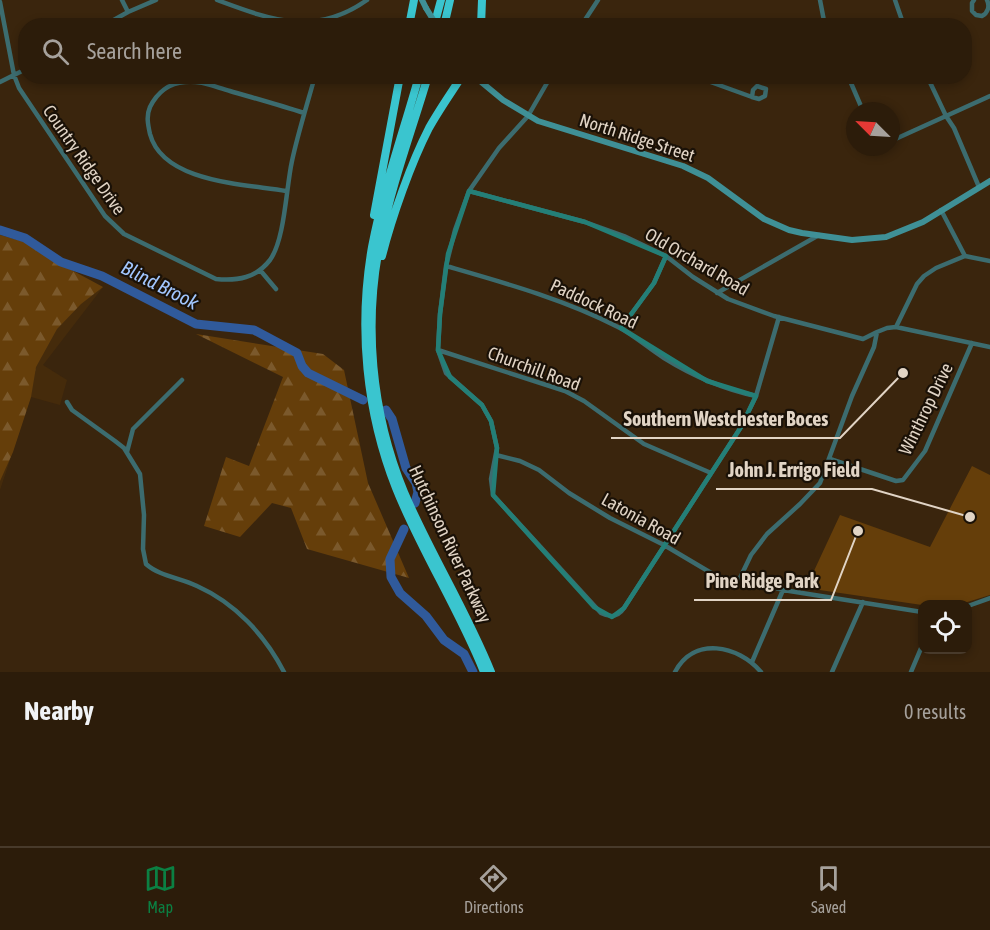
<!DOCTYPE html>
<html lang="en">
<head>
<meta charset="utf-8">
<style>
	:root { --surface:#2c1c0a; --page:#382918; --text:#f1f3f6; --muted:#a6a19c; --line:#483a2b; --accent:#0b8043 }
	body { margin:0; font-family:"Asap Condensed",sans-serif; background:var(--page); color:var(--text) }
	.controls { position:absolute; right:18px; bottom:18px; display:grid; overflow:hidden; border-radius:12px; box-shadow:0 3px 9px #0003 }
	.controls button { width:54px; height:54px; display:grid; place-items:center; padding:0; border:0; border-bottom:2px solid var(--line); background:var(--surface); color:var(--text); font:30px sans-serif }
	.compass { position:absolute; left:846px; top:102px; width:54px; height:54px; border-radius:50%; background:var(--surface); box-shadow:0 3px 9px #0003; rotate:294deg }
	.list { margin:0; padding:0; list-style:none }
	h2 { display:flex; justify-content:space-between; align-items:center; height:78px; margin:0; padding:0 24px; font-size:26px }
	h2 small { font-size:20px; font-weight:400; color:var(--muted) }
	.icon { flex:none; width:33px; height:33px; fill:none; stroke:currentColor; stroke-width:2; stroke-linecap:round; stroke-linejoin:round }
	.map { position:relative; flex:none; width:990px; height:672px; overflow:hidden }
	.search { position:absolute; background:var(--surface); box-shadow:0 3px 9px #0003; left:18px; right:18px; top:18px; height:66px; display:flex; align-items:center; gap:15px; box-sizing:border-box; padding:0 21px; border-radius:24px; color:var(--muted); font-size:22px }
	.sheet { height:174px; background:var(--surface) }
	nav { display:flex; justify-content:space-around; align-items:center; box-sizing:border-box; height:84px; border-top:2px solid var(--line); background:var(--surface); font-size:16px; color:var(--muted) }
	nav a { display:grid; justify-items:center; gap:3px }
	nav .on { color:var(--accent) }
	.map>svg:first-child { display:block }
	.built { fill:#452b0b }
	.forest { fill:url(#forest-firs) }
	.park { fill:#653e0a }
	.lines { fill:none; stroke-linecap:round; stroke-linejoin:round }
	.river { stroke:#305a9b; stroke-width:9 }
	.street { stroke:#3c6c6f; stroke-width:4.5 }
	.secondary { stroke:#3f9096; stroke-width:6 }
	.highway { stroke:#3ac5cf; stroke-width:8 }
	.secondary-bridge { stroke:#3f9096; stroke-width:6 }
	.marked { fill:none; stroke:#247f77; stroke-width:4.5; stroke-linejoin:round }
	.labels { text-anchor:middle; stroke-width:4.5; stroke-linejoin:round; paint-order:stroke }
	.street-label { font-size:18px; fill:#e1d4c5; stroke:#1a1107 }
	.water-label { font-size:20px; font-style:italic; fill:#a2c6fd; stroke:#1a1107 }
	.leader { fill:none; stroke:#e1d4c5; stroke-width:2 }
	.callout-dot { fill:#e1d4c5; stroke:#1a1107; stroke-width:2 }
	.callout-label { font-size:20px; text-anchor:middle; font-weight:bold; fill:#e1d4c5; stroke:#1a1107; stroke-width:4.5; stroke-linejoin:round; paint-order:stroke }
</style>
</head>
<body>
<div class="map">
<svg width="990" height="672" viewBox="0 0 990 672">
	<defs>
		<pattern id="forest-firs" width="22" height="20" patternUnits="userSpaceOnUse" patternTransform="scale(1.5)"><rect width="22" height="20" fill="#653e0a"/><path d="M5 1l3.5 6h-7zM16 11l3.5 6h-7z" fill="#7b592c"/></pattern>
	</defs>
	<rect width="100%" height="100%" fill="#3a250d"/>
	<path class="built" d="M0 258 103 287 43 365 67 380 60 405 31 397 0 490Z"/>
	<path class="forest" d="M0 235 25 242 40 253 103 287 81 304 57 329 36 367 31 397 13 452 0 481Z
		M196 334 323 354 344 370 368 483 409 578 307 549 291 508 272 503 240 537 204 526 226 457 249 466 283 377Z"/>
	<path class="park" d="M972 466 990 475V595L961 604 922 605 806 588 840 515 930 547Z"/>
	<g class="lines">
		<path class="river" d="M0 230 25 238 61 262 102 276 196 324 254 330 297 353 302 366 308 373 363 400
			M386 410 392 419 406 468 416 483 418 492 415 503
			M404 529 390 559 391 577 400 593 426 616 444 640 464 654 473 672"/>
		<path class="street" d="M122 0 128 12
			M217 0C271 20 315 37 367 0
			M820 0 825 26
			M895 0 904 26
			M974 0 972 3V11L976 15 982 16C988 13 990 6 987 0
			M0 2 14 75 19 88 105 216 124 234 216 279C238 281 256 278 270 260 285 239 286 188 292 161 298 133 307 105 315 76
			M103 26 128 12 156 0
			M581 26 598 0
			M551 76 528 116 499 148 469 191 455 230 446 266 440 314 438 350 446 373 482 405 491 421 497 448 491 479 493 495 601 613C611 618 618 617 624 608L741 427 756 396 779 317
			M694 76 752 97
			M848 76 863 111
			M927 76 946 116 954 128 979 187
			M0 82 26 69
			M757 86 766 89 765 96 759 99 752 97 753 90Z
			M891 141 990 96
			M286 191C246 184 163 183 150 134 148 125 146 116 150 107 157 93 169 83 185 82 200 80 215 87 230 91 254 98 279 105 304 113
			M469 191 585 222 624 236 666 256 693 277 728 299 774 316 863 339 877 332
			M941 210 965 256
			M446 266C505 283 563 299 618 327 634 335 648 348 664 358 693 376 723 389 756 396
			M260 270 276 289
			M717 293 819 235
			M896 327 990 347
			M621 328 654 283 666 256
			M438 350 565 391 584 401 644 444 711 473
			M67 402 72 410 115 441 124 448 140 474 144 515 143 549 146 564C159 576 181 578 197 586 235 603 265 635 284 672
			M127 452 133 429 182 380
			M496 455 520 461 539 470 569 493 610 518 664 545 718 577 759 583 783 590 922 612
			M830 459 896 481 903 480 925 451 972 343
			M739 580 751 555 767 534 800 504 820 483 852 396 874 347 877 332 887 328 896 327 917 284 924 276 936 268 965 256 990 261
			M968 606 990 598
			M752 662 783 590
			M675 672C694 636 738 645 761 672
			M832 672 863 602
			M911 672 922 646"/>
		<path class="secondary" d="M422 0 426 8
			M474 76 503 100 538 121 683 166 708 178 764 219 789 230 802 233 852 240 886 237 923 222 990 181"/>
		<path class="highway" d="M409 26 414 0
			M434 26 441 0
			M444 26 450 0
			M481 26 482 0
			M419 76C403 133 383 189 372 247 358 327 366 412 396 488 421 551 459 609 484 672
			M428 76C412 130 392 183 381 238 363 322 371 412 404 492 430 553 466 610 491 672
			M374 215 400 76
			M382 256C392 217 411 163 429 128 439 110 451 93 462 76"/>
		<path class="secondary-bridge" d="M426 8 437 26"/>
	</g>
	<path class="marked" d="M469 191 585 222 666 256 654 283 621 328 707 381 756 396 741 427 624 608 612 617 594 607 493 495 497 448 491 421 482 405 450 377 438 350 440 314 448 254Z"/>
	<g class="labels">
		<g class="street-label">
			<text transform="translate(637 138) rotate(18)" y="6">North Ridge Street</text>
			<text transform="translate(84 160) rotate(55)" y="6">Country Ridge Drive</text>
			<text transform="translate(697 262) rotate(30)" y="6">Old Orchard Road</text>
			<text transform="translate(594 304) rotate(25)" y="6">Paddock Road</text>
			<text transform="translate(534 369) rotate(20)" y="6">Churchill Road</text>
			<text transform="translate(926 409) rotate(-64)" y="6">Winthrop Drive</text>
			<text transform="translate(641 519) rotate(29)" y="6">Latonia Road</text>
			<text transform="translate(450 544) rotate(65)" y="6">Hutchinson River Parkway</text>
		</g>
		<g class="water-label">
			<text transform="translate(160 285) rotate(27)" y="7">Blind Brook</text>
		</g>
	</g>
	<path class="leader" d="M903 373L840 438H611M970 517L872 489H716M858 531L831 600H694"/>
	<g class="callout-dot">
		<circle cx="903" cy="373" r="6"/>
		<circle cx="970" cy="517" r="6"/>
		<circle cx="858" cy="531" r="6"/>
	</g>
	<g class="callout-label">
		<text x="726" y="426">Southern Westchester Boces</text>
		<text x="794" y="477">John J. Errigo Field</text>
		<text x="762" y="588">Pine Ridge Park</text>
	</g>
</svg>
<div class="controls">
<button><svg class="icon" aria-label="locate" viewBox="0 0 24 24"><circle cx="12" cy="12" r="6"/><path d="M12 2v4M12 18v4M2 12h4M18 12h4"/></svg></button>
</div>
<svg class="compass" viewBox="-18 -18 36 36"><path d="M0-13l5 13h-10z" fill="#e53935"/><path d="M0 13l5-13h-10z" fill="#a6a19c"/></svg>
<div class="search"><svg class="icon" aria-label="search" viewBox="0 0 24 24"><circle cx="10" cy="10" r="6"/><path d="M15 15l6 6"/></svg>Search here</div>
</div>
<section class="sheet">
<h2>Nearby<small>0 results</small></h2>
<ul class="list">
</ul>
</section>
<nav>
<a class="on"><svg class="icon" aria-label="map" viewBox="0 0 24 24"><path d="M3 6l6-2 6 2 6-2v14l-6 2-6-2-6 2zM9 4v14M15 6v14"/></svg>Map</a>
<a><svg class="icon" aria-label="directions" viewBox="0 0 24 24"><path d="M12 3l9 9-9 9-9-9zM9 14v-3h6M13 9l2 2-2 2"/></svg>Directions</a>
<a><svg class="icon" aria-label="saved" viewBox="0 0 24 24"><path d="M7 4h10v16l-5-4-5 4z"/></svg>Saved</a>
</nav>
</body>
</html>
